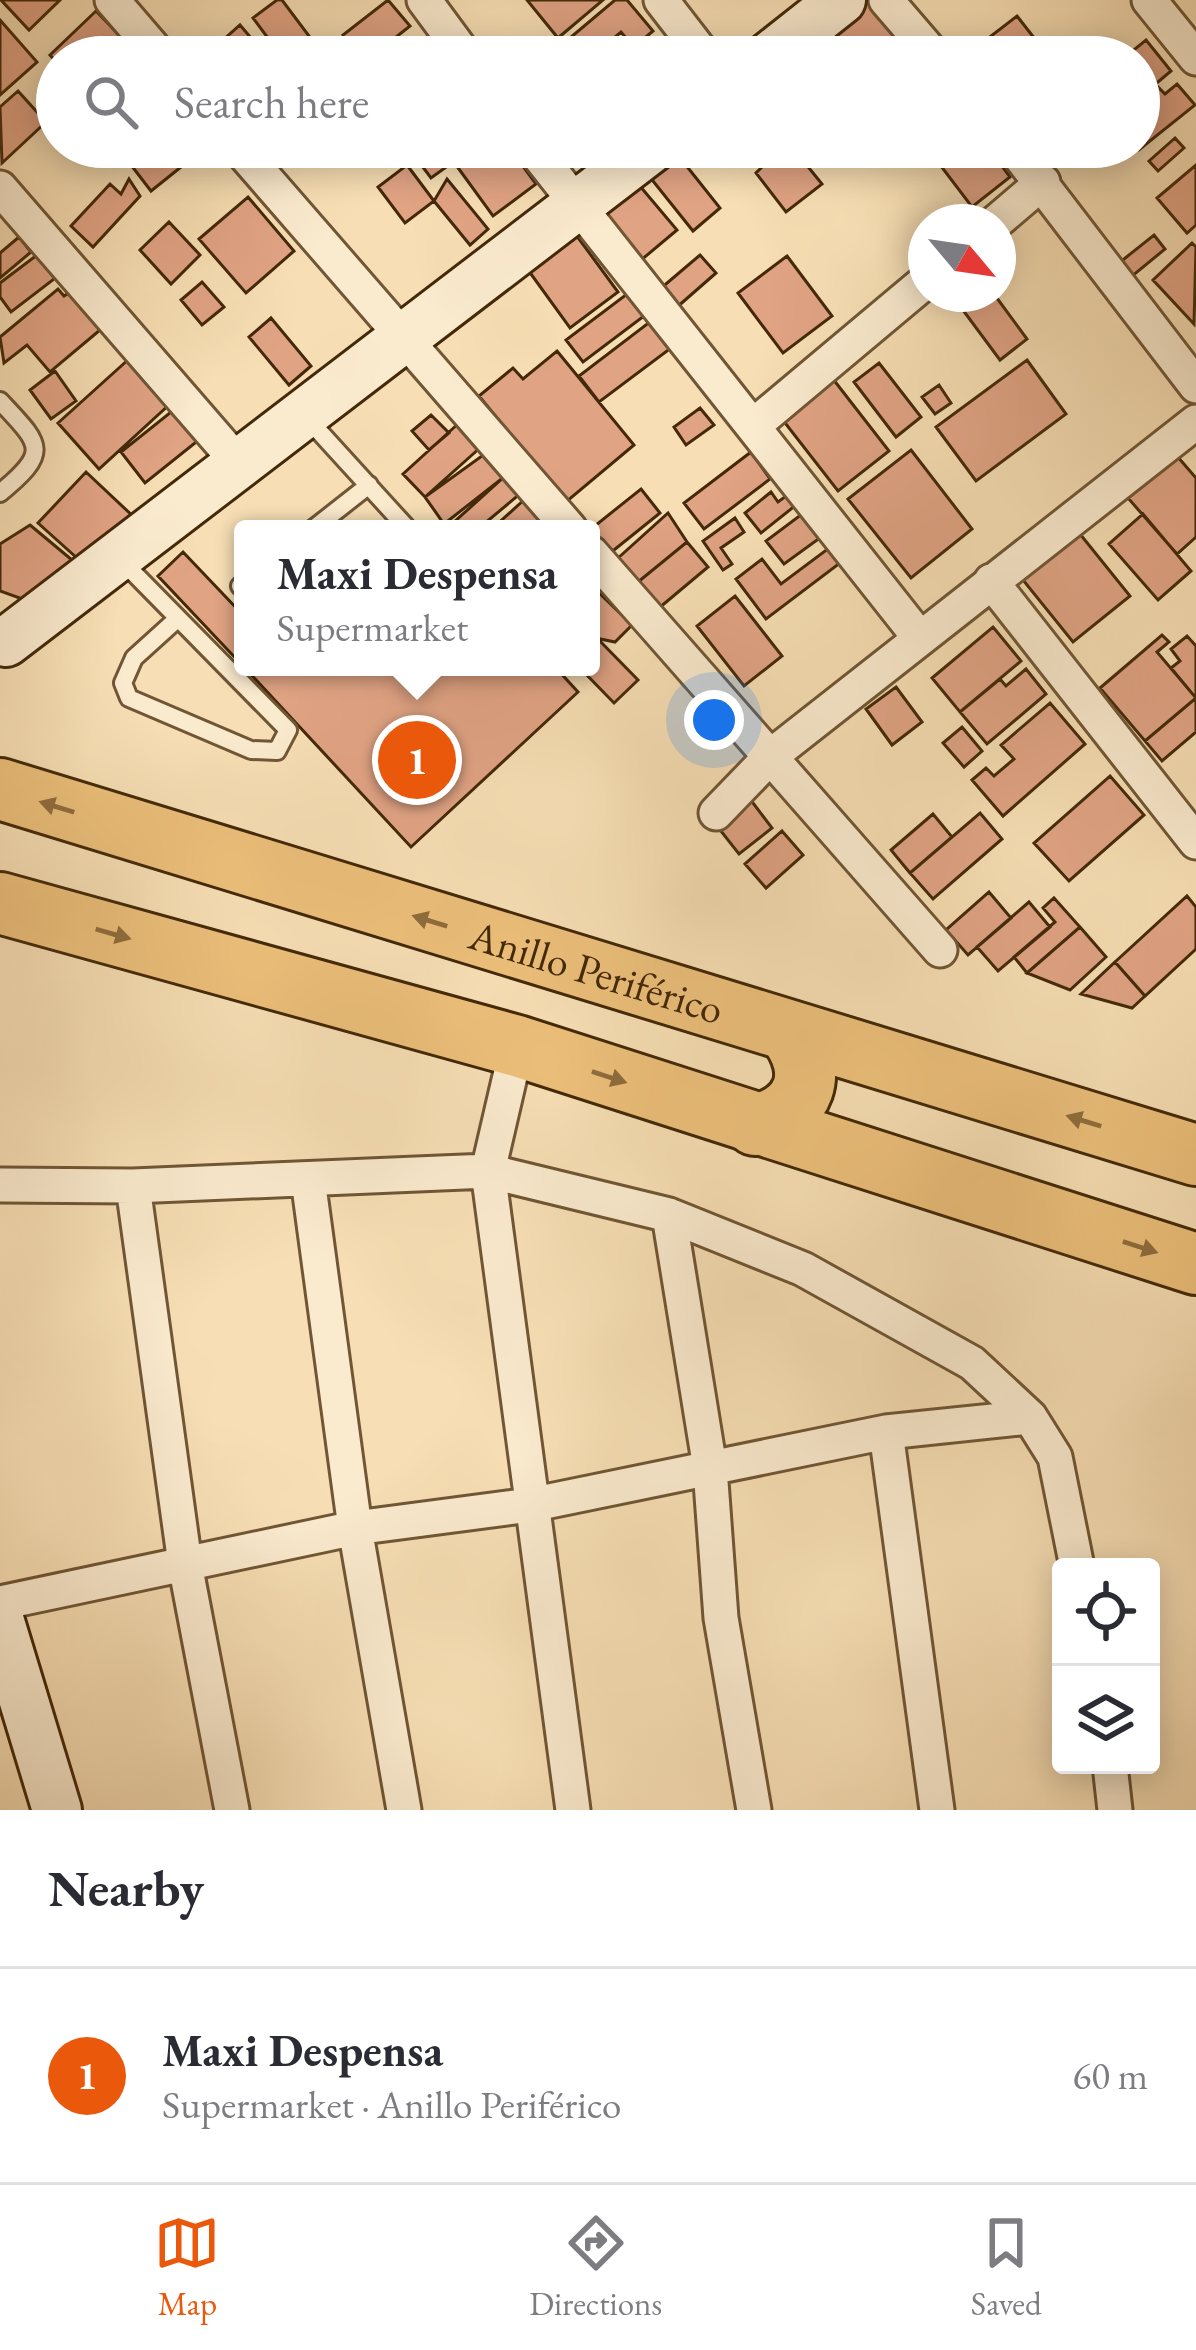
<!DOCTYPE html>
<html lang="en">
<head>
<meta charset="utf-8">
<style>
	:root { --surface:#fff; --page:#f2f2f3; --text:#2b2b33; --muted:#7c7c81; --line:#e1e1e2; --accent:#ea580c }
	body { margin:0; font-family:"EB Garamond",serif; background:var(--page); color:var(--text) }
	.controls { position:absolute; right:36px; bottom:36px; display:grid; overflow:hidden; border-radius:12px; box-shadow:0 6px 30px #0003 }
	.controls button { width:108px; height:108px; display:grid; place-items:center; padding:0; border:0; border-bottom:3px solid var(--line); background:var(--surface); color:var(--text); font:60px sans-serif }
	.compass { position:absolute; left:908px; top:204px; width:108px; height:108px; border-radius:50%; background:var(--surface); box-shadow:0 6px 30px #0003; rotate:119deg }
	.you { position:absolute; left:714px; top:720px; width:42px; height:42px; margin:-30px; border:9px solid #fff; border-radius:50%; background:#1a73e8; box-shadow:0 0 0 18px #1a73e833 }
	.badge { display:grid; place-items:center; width:78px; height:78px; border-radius:50%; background:var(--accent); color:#fff; font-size:39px; font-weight:700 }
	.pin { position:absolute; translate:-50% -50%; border:6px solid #fff; box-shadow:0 3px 12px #0006 }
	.popup { position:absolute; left:234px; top:520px; width:366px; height:156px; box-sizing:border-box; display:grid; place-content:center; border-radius:12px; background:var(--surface); filter:drop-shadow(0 3px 9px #0005); font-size:39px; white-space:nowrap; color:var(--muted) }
	.popup b { font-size:45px; color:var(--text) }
	.popup::after { content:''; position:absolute; left:50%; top:100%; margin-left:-24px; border:24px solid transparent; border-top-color:var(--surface) }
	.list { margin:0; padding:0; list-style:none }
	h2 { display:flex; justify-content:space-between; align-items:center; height:156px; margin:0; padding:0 48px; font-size:51px }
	h2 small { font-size:39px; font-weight:400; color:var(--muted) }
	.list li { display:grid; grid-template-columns:78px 1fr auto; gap:36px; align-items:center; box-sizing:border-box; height:216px; padding:0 48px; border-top:3px solid var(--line) }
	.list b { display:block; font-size:45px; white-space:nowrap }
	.list p { margin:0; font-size:39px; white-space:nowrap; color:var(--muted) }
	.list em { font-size:39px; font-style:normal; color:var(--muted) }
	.icon { flex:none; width:66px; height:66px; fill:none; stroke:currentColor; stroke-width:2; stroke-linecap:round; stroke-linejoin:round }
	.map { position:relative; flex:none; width:1196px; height:1810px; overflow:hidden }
	.search { position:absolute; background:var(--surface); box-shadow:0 6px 30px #0003; left:36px; right:36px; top:36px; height:132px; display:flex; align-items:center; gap:30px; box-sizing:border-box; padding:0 42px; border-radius:66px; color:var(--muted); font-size:45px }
	.sheet { height:372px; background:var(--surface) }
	nav { display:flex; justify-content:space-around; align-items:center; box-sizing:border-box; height:168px; border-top:3px solid var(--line); background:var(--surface); font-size:33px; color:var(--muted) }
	nav a { display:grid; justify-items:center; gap:6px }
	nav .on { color:var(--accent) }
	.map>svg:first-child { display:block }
	.building { fill:#e0a384; stroke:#432909; stroke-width:3 }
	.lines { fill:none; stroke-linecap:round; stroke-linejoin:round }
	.lane-casing { stroke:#705634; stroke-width:22 }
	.street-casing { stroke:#705634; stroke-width:39 }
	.secondary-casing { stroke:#432909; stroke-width:54 }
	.highway-casing { stroke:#432909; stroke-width:66 }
	.lane { stroke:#faeace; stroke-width:16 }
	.street { stroke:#faeace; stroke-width:33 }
	.secondary { stroke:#faeace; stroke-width:48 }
	.highway { stroke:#ecbf7a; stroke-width:60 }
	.oneway { fill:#8f6c3c }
	.labels { text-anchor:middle; stroke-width:12; stroke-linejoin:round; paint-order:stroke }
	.street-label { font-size:42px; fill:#432909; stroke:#faeace }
</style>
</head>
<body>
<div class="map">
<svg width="1196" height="1810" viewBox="0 0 1196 1810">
	<rect width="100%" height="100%" fill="#f7deb4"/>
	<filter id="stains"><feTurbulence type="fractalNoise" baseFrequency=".00167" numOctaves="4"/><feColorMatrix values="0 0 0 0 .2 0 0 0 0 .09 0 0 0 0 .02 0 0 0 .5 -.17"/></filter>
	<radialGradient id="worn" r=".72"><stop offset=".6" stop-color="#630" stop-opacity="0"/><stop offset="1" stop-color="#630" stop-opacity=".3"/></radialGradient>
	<path class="building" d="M1 0H60L29 30Z
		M277 0H282L309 36 282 57 253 18Z
		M388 0 410 26 371 57H361L343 35Z
		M527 0H603L558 38Z
		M615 0H627L653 31 634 47 621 32 591 57H575L564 43Z
		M858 2 877 5 917 57H856L830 27Z
		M96 11 120 36 98 57H57V63L50 55Z
		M1017 16 1049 57H972L969 53Z
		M0 20 37 62 0 95Z
		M240 25 262 51 255 57H204Z
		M1146 40 1171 71 1139 98V57H1125Z
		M1177 84 1195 105 1140 149 1139 99 1158 87 1165 94Z
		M18 91 46 122 2 163 0 107Z
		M1175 138 1184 148 1158 171 1149 161Z
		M154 147H198L201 151 151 191 131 165Z
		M414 147H474L431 178 410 150Z
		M480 147H509L536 184 493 216 456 165Z
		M792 147 822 184 786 212 756 173 776 153Z
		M938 147H988L1010 177 972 207 931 153Z
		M677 154 720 208 693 231 649 176Z
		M407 165 434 201 405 223 378 187Z
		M1196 165V225L1187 233 1157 198Z
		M129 179 140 196 93 247 71 226 110 184 121 194Z
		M447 179 488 229 470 245 434 201Z
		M634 179 677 230 640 261 597 211Z
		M248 197 294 251 246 293 199 239Z
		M169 222 200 255 171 284 140 250Z
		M571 228 618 292 570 328 523 263Z
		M1154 235 1165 249 1131 277 1119 263Z
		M19 237 31 252 0 278V253Z
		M1192 243 1196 247 1194 324 1153 280Z
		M41 252 58 276 11 312 0 297V283Z
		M700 255 716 273 676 308 660 289Z
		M787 256 832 316 783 353 738 293Z
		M202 282 224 307 202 325 181 300Z
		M76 288 106 325 50 372 27 345 4 363 0 337 58 289 64 296Z
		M631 291 648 313 583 362 566 340Z
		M951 294H994L1027 339 1000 360Z
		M271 318 311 366 289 385 249 337Z
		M651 321 671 348 599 402 579 376Z
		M557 351 634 445 566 502 479 396 513 368 523 379Z
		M130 358 171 403 99 469 58 423Z
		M1027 360 1066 414 976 481 936 427Z
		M879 363 921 417 896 437 854 382Z
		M55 371 76 401 51 419 30 390Z
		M833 379 889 451 838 491 782 419Z
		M939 385 951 403 935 414 922 397Z
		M181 404 205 435 145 483 121 452Z
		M700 408 714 425 686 445 674 427Z
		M431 415 449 433 429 450 412 431Z
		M460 422 482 446 425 497 403 474Z
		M911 450 972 529 911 578 848 499Z
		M751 452 770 479 704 529 684 503Z
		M486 453 504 477 444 524 425 497Z
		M1177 456 1196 478V537L1177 554 1128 498Z
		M86 472 137 520 87 567 38 523Z
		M504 477 521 493 478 529H458L453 523Z
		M641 489 660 513 609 554 591 529Z
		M793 491 796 505 761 533 745 513 771 492 778 502Z
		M526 498 545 519 535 529H492Z
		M806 511 824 535 784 564 766 541Z
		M668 513 687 542 638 582 617 559Z
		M1143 514 1191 571 1158 600 1109 544Z
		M735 518 744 532 721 548 732 564 723 570 703 541Z
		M30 525 78 565 28 601 0 591V544Z
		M1080 534 1130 596 1073 642 1023 580Z
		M687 542 708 567 659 608 638 582Z
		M829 548 840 563 766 619 736 579 762 559 781 584Z
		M183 552 243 615 241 664 158 576Z
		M593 587 632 625 615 642 591 637Z
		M735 596 782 656 744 686 697 626Z
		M993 627 1021 661 960 712 932 678Z
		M594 635 638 680 614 703 579 667H591Z
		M1162 635 1169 642 1157 652 1196 698 1145 741 1100 688Z
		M1187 636 1196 646V698L1171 668 1180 661 1171 649Z
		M244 667H555L578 692 411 847Z
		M1026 669 1046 694 987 744 960 712 1000 679 1006 686Z
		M896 687 922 722 892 745 866 709Z
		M1196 698V732L1162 761 1145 741Z
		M1050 703 1085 744 1003 816 972 780 986 768 994 776 1014 759 1001 745Z
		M962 727 982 751 964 767 943 743Z
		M1110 776 1144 815 1069 881 1034 843Z
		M747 795 772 828 739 854 713 821Z
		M980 813 1002 839 933 899 910 873Z
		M933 814 952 837 910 873 891 850Z
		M782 831 803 855 766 888 745 864Z
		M989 892 1011 918 968 955 946 930Z
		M1187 896 1196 907V949L1145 996 1115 962Z
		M1054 898 1080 927 1027 973 1014 957 1055 922 1043 908Z
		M1029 902 1050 927 998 971 977 947Z
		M1080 927 1106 957 1070 990 1027 973Z
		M1115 962 1145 996 1132 1008 1081 994Z"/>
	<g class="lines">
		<defs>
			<path id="lane" d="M0 401C41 445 51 451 0 493
				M306 417 408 529
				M313 529 369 485
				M119 558 288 730 277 751 251 750 129 698 123 683 134 658 176 620
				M240 586 243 583"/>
			<path id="street" d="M112 0 161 57
				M424 0 466 57
				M661 0 705 57
				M886 0 935 57
				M1149 0 1196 58
				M238 147 570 529
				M532 147 919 637
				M1013 147 1196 386
				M0 188 241 466
				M996 222 1043 182
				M753 426 926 281
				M591 553 940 950
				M991 581 1196 842
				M716 813 771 756 1196 422
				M517 1046 488 1171 573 1810
				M308 1179 355 1528 404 1810
				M0 1185 133 1186 488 1171 669 1215 803 1269 972 1363 1030 1417 1055 1457 1077 1567
				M133 1186 185 1564 232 1810
				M669 1215 710 1468 721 1618 754 1810
				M886 1432 937 1810
				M0 1603 355 1528 530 1505 886 1432 1030 1417
				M1110 1765 1115 1810"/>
			<path id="secondary" d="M769 57 841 0
				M6 642 653 147
				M0 1622 57 1810"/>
			<g id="highway">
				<path id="s1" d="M0 789 1196 1155"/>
				<path d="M0 903 517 1046 1196 1264"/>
				<path d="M755 1125C806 1113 820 1073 788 1031"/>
			</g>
		</defs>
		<use href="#lane" class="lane-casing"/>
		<use href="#street" class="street-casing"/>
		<use href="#secondary" class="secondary-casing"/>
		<use href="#highway" class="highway-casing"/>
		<use href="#lane" class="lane"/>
		<use href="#street" class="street"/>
		<use href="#secondary" class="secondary"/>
		<use href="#highway" class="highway"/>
	</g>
	<defs><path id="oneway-solid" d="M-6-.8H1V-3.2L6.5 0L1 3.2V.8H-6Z" transform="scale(3)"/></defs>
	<g class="oneway">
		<use href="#oneway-solid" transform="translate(57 807) rotate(-163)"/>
		<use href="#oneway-solid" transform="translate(430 921) rotate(-163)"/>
		<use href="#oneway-solid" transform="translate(113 934) rotate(16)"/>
		<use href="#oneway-solid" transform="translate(609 1077) rotate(18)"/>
		<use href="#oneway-solid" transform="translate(1084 1121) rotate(-163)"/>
		<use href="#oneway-solid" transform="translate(1140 1247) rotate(18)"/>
	</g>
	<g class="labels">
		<g class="street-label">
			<text dy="15" stroke="none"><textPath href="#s1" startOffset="624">Anillo Periférico</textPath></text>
		</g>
	</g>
	<rect width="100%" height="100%" filter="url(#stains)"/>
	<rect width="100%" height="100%" fill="url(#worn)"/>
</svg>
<div class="controls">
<button><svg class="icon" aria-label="locate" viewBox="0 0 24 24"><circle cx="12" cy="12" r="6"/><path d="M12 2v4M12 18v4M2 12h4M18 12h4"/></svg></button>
<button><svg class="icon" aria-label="layers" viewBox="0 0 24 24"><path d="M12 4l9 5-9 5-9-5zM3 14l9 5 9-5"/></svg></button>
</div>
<svg class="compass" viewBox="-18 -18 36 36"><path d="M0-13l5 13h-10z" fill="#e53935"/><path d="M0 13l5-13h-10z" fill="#7c7c81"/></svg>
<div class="you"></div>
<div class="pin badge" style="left:417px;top:760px">1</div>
<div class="popup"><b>Maxi Despensa</b>Supermarket</div>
<div class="search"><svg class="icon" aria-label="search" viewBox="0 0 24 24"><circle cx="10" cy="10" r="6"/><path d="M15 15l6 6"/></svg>Search here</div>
</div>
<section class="sheet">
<h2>Nearby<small></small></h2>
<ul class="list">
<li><span class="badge">1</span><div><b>Maxi Despensa</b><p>Supermarket · Anillo Periférico</p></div><em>60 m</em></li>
</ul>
</section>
<nav>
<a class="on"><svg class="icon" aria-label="map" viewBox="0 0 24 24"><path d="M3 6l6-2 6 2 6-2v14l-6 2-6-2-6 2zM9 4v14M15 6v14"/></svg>Map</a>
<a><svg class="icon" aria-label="directions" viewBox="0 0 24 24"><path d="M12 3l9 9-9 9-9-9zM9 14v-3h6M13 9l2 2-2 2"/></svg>Directions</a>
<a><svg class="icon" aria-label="saved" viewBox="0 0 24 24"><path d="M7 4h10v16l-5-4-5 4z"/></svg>Saved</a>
</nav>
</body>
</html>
